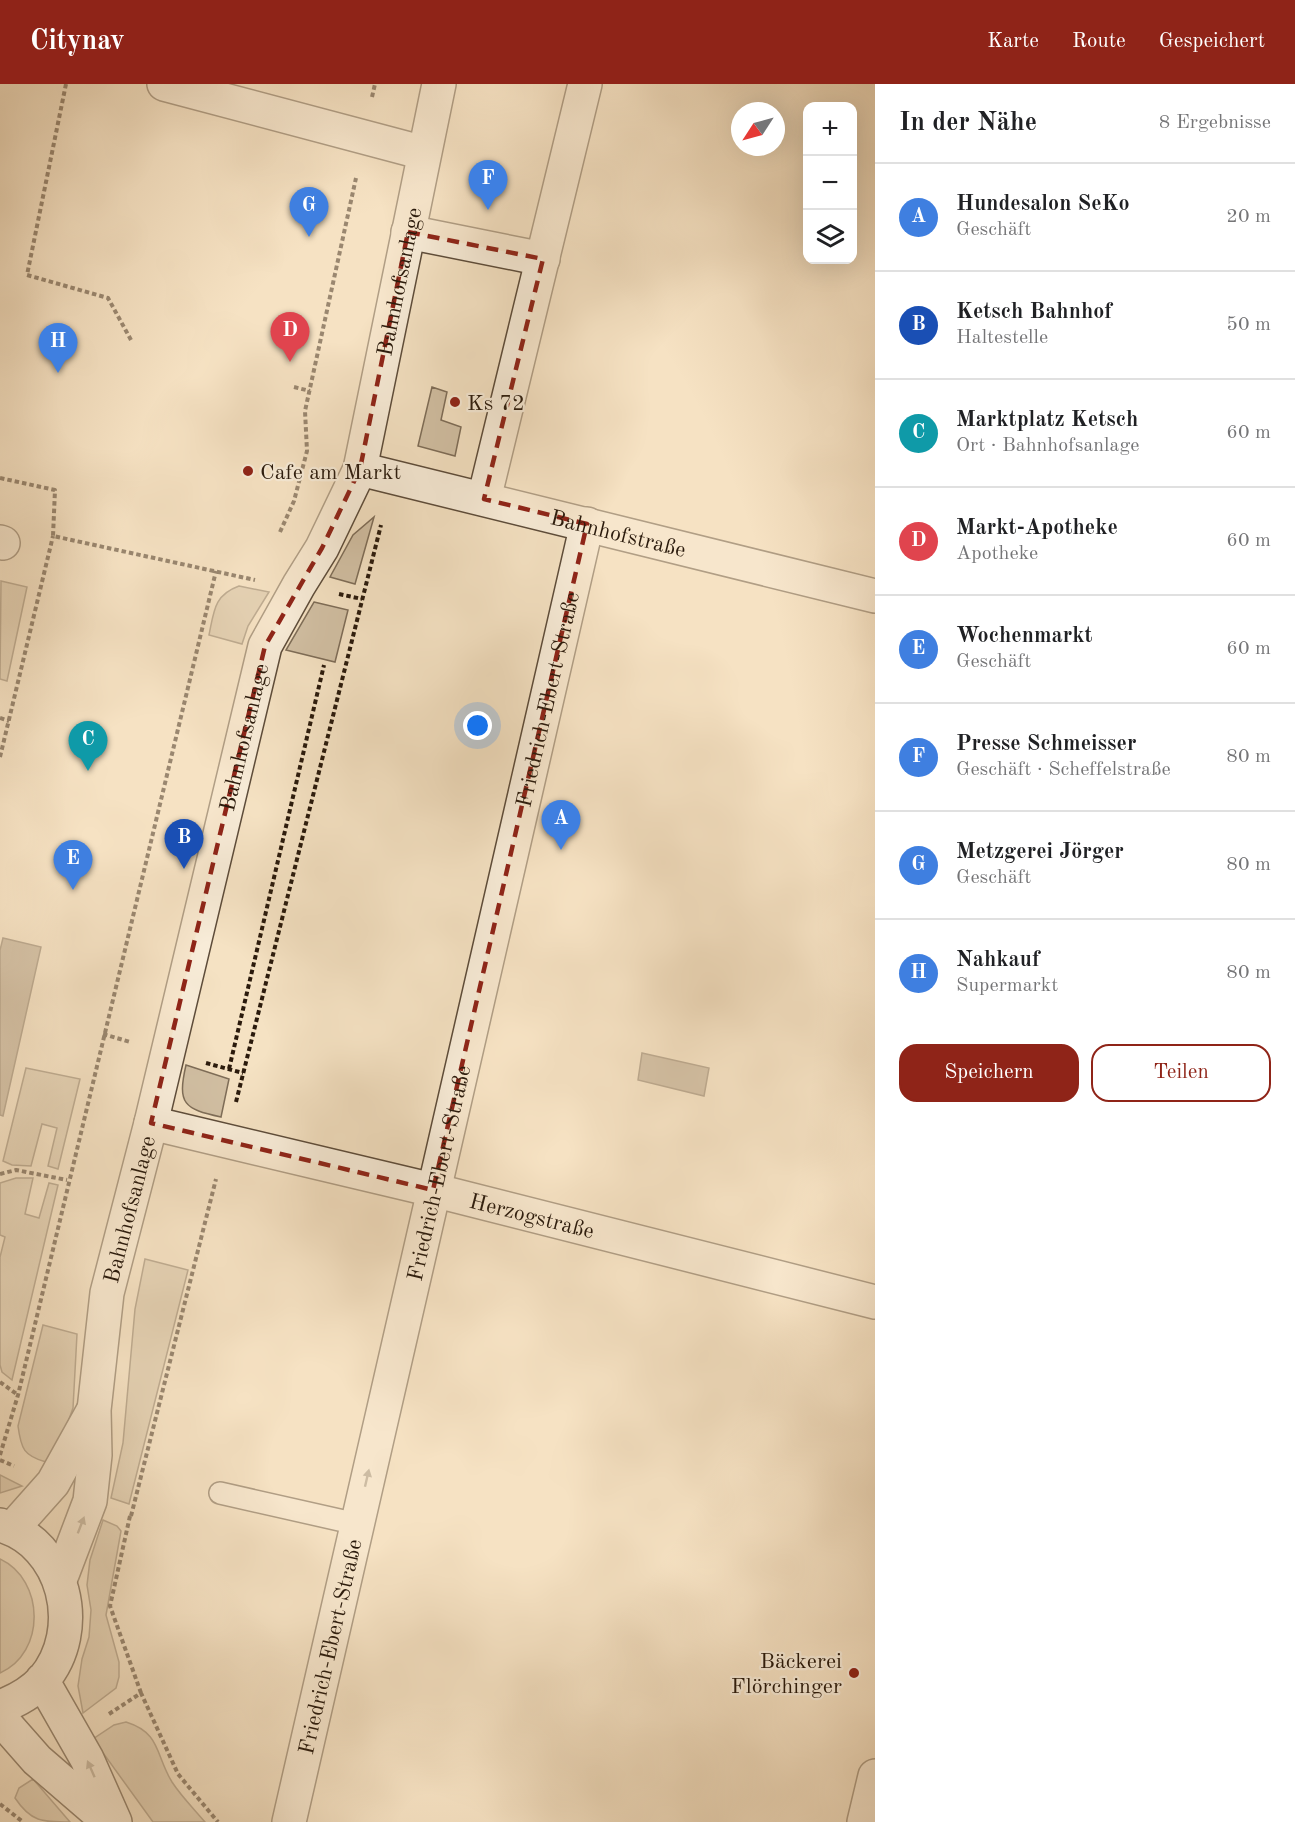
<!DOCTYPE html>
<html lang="de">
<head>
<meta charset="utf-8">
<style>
	:root { --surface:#fff; --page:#f2f2f2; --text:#202124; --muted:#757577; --line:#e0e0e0; --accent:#8f2418 }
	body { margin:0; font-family:"Old Standard TT",serif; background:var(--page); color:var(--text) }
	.controls { position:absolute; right:18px; top:18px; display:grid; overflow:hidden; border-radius:12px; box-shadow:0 6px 24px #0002 }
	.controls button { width:54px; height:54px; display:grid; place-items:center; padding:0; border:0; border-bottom:2px solid var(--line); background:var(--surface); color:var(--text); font:30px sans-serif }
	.compass { position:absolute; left:731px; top:18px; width:54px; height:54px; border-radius:50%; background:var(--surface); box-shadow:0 6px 24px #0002; rotate:234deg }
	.you { position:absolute; left:478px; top:642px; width:21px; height:21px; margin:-15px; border:4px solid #fff; border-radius:50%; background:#1a73e8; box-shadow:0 0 0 9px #1a73e833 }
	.badge { display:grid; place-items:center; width:39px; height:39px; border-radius:50%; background:var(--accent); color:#fff; font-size:20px; font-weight:700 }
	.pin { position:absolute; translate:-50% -50px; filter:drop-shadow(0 2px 3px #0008) }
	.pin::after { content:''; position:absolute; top:32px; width:21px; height:18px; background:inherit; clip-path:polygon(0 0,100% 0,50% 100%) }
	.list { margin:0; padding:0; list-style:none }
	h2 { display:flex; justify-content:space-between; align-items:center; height:78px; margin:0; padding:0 24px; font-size:26px }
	h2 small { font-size:20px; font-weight:400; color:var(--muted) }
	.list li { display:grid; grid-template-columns:39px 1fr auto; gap:18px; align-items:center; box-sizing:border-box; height:108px; padding:0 24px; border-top:2px solid var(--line) }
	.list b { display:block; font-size:22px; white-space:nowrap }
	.list p { margin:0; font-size:20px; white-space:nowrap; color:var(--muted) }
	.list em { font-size:20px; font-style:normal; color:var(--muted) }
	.actions { display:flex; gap:12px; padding:18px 24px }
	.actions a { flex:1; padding:14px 0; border:2px solid var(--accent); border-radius:18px; text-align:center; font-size:21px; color:var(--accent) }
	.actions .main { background:var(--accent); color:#fff }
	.icon { flex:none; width:33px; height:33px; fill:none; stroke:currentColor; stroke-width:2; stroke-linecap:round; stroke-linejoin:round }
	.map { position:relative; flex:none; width:875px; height:1738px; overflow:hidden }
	header { display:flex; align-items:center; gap:36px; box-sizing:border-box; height:84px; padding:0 30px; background:var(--accent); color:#fff }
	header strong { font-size:28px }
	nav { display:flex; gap:33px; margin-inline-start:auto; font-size:21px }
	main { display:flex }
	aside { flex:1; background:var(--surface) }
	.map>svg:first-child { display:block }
	.green { fill:#d2c0a4; stroke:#7e6d58; stroke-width:1.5 }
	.water { fill:#b09e85; stroke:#7a6955; stroke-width:1.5 }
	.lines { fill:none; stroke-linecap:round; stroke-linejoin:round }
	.lane-casing { stroke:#5d4c3a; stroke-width:24 }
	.street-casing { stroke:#5d4c3a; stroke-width:36 }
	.secondary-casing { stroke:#2a1a0c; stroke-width:36 }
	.path { stroke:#2a1a0c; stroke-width:4; stroke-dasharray:4.5 3; stroke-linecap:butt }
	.lane { stroke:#f8ecd8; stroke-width:21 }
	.street { stroke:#f8ecd8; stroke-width:33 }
	.secondary { stroke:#f8ecd8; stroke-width:33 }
	.oneway { fill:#9b8e7c }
	.marked { fill:none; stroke:#8f2418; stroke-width:4.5; stroke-dasharray:12 8; stroke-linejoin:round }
	.poi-dot { fill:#8f2418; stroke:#f8ecd8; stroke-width:2 }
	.labels { text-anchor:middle; stroke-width:4.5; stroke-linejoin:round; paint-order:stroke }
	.street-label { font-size:22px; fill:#2a1a0c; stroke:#f8ecd8 }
	.poi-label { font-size:22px; fill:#2a1a0c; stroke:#f8ecd8; text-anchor:start }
</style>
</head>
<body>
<header>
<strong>Citynav</strong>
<nav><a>Karte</a><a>Route</a><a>Gespeichert</a></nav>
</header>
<main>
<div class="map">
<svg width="875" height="1738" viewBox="0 0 875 1738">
	<rect width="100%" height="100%" fill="#f5e2c3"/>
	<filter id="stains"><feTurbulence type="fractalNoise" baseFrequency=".00333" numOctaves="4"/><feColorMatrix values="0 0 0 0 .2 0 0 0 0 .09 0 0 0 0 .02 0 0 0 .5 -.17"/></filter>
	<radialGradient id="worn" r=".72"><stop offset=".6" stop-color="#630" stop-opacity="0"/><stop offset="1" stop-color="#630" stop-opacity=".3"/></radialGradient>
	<path class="green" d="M432 303 447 308 441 336 461 343 455 372 418 362Z
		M374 433 355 500 330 493 353 451Z
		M1 497 27 503 7 597 0 595Z
		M239 502 269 508 248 542 242 560 209 551C214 527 214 511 239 502Z
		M314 518 348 526 335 578 286 566Z
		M186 981 229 995 221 1033C184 1025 177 1020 186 981Z
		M26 984 80 995 58 1085 48 1082 57 1044 42 1040 31 1082 12 1081 3 1077Z
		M16 1094H33L25 1130 39 1134 49 1099 58 1101 12 1296 2 1288 0 1281V1173L5 1153 0 1151V1099Z
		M145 1175 188 1186 129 1420 111 1414 123 1359 135 1225Z
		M43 1241 77 1250 73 1324 64 1349 46 1378C24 1372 21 1365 18 1342Z
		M0 1391 22 1402 0 1409Z
		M103 1436 117 1442 121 1447 106 1531 119 1578V1593L116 1604 83 1629 78 1602 82 1575 89 1553 91 1526 87 1501 90 1476Z
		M0 1475C45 1496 46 1569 0 1589Z
		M126 1638C161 1649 155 1670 172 1698 181 1712 194 1725 205 1738H153L93 1655 114 1641Z
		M33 1695 70 1738C42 1738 31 1738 15 1714L19 1704Z"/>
	<path class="water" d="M3 854 41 863 3 1032 0 1031V866Z
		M642 969 709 984 704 1012 638 996Z"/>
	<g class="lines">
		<defs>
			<path id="lane" d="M220 1409 357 1440"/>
			<g id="street">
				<path d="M164 0 424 69"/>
				<path d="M408 148 543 175"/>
				<path id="s1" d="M360 385 875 512"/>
				<path d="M484 415 585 0"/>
				<path d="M0 458 3 459"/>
				<path id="s2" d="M151 1039 433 1106 875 1218"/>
				<path d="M13 1444 53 1399 93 1327"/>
				<path id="s3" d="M60 1496 90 1417 95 1371 94 1326 107 1209 151 1039 265 562 299 501 322 464 360 385 439 0"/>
				<path id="s4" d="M289 1738 587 440"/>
				<path d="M864 1738 875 1692"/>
			</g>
			<path id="secondary" d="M0 1441C65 1459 86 1546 43 1596 31 1609 16 1617 0 1623
				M42 1596 87 1675 115 1738
				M0 1634 37 1676 109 1738"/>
		</defs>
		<use href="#lane" class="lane-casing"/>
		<use href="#street" class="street-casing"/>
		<use href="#secondary" class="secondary-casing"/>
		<path class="path" d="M66 0 27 191 108 214 131 256
			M372 13 375 0
			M294 303 310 307
			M0 394 55 406 53 452 255 496
			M280 448 294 417 307 367 305 327 356 94
			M339 510 362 515
			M0 634 9 637
			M0 673 53 452
			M103 950 130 958
			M206 979 243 989
			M229 985 324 581
			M236 1018 381 441
			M0 1090 16 1086 67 1096
			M0 1298 18 1311
			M0 1371 18 1311 216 487
			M0 1376 14 1382
			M130 1432 110 1522 141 1609
			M131 1432 216 1095
			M109 1630 141 1609 178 1690 218 1738
			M0 1720 23 1738"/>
		<use href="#lane" class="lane"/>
		<use href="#street" class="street"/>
		<use href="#secondary" class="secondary"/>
	</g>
	<defs><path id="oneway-solid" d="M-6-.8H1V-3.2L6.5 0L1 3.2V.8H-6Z" transform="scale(1.5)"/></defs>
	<g class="oneway">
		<use href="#oneway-solid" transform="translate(367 1394) rotate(-77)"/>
		<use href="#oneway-solid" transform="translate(81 1441) rotate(-69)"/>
		<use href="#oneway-solid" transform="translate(91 1685) rotate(-114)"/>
	</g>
	<path d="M0 0H875V1738H0ZM408 148 543 175 484 415 587 440 433 1106 151 1039 265 562 322 464 360 385Z" fill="#f5e2c3" fill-opacity=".55" fill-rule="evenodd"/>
	<path class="marked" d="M408 148 543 175 484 415 587 440 433 1106 151 1039 265 562 322 464 360 385Z"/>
	<g class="poi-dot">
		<circle cx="455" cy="318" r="6"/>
		<circle cx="248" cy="387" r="6"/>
		<circle cx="854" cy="1589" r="6"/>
	</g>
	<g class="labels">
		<g class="street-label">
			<text dy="8" stroke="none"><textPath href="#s3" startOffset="1352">Bahnhofsanlage</textPath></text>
			<text dy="8" stroke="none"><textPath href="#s1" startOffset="266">Bahnhofstraße</textPath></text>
			<text dy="8" stroke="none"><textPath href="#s4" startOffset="1152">Friedrich-Ebert-Straße</textPath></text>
			<text dy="8" stroke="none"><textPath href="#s3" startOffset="866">Bahnhofsanlage</textPath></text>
			<text dy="8" stroke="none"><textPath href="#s4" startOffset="666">Friedrich-Ebert-Straße</textPath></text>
			<text dy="8" stroke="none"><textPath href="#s3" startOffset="380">Bahnhofsanlage</textPath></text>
			<text dy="8" stroke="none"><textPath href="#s2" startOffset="392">Herzogstraße</textPath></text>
			<text dy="8" stroke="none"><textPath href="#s4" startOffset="180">Friedrich-Ebert-Straße</textPath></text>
		</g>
		<g class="poi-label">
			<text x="467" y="326">Ks 72</text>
			<text x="260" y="395">Cafe am Markt</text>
			<text x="842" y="1584" text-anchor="end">Bäckerei<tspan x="842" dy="25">Flörchinger</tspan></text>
		</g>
	</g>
	<rect width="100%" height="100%" filter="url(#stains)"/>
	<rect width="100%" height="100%" fill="url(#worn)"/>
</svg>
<div class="controls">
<button>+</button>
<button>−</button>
<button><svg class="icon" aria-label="layers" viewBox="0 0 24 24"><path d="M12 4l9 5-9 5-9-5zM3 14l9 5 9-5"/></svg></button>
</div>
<svg class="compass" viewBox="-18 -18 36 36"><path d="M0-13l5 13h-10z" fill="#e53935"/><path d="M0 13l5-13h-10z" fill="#757577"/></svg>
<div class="you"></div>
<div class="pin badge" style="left:561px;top:766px;background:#3f7fe0">A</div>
<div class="pin badge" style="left:184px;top:785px;background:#1a4fb4">B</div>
<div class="pin badge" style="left:88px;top:687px;background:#0f9aa8">C</div>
<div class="pin badge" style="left:290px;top:278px;background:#e0444e">D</div>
<div class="pin badge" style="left:73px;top:806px;background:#3f7fe0">E</div>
<div class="pin badge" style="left:488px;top:126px;background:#3f7fe0">F</div>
<div class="pin badge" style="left:309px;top:153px;background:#3f7fe0">G</div>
<div class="pin badge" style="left:58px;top:289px;background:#3f7fe0">H</div>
</div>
<aside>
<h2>In der Nähe<small>8 Ergebnisse</small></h2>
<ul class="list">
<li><span class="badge" style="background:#3f7fe0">A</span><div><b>Hundesalon SeKo</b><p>Geschäft</p></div><em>20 m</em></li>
<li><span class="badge" style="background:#1a4fb4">B</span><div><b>Ketsch Bahnhof</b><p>Haltestelle</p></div><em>50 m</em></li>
<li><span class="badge" style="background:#0f9aa8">C</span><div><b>Marktplatz Ketsch</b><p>Ort · Bahnhofsanlage</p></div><em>60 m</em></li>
<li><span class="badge" style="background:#e0444e">D</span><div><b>Markt-Apotheke</b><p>Apotheke</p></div><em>60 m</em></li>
<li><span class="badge" style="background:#3f7fe0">E</span><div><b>Wochenmarkt</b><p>Geschäft</p></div><em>60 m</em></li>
<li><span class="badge" style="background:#3f7fe0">F</span><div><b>Presse Schmeisser</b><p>Geschäft · Scheffelstraße</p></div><em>80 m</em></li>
<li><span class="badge" style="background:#3f7fe0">G</span><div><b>Metzgerei Jörger</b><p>Geschäft</p></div><em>80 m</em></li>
<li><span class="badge" style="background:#3f7fe0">H</span><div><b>Nahkauf</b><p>Supermarkt</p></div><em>80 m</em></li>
</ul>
<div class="actions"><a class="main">Speichern</a><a>Teilen</a></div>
</aside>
</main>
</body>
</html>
